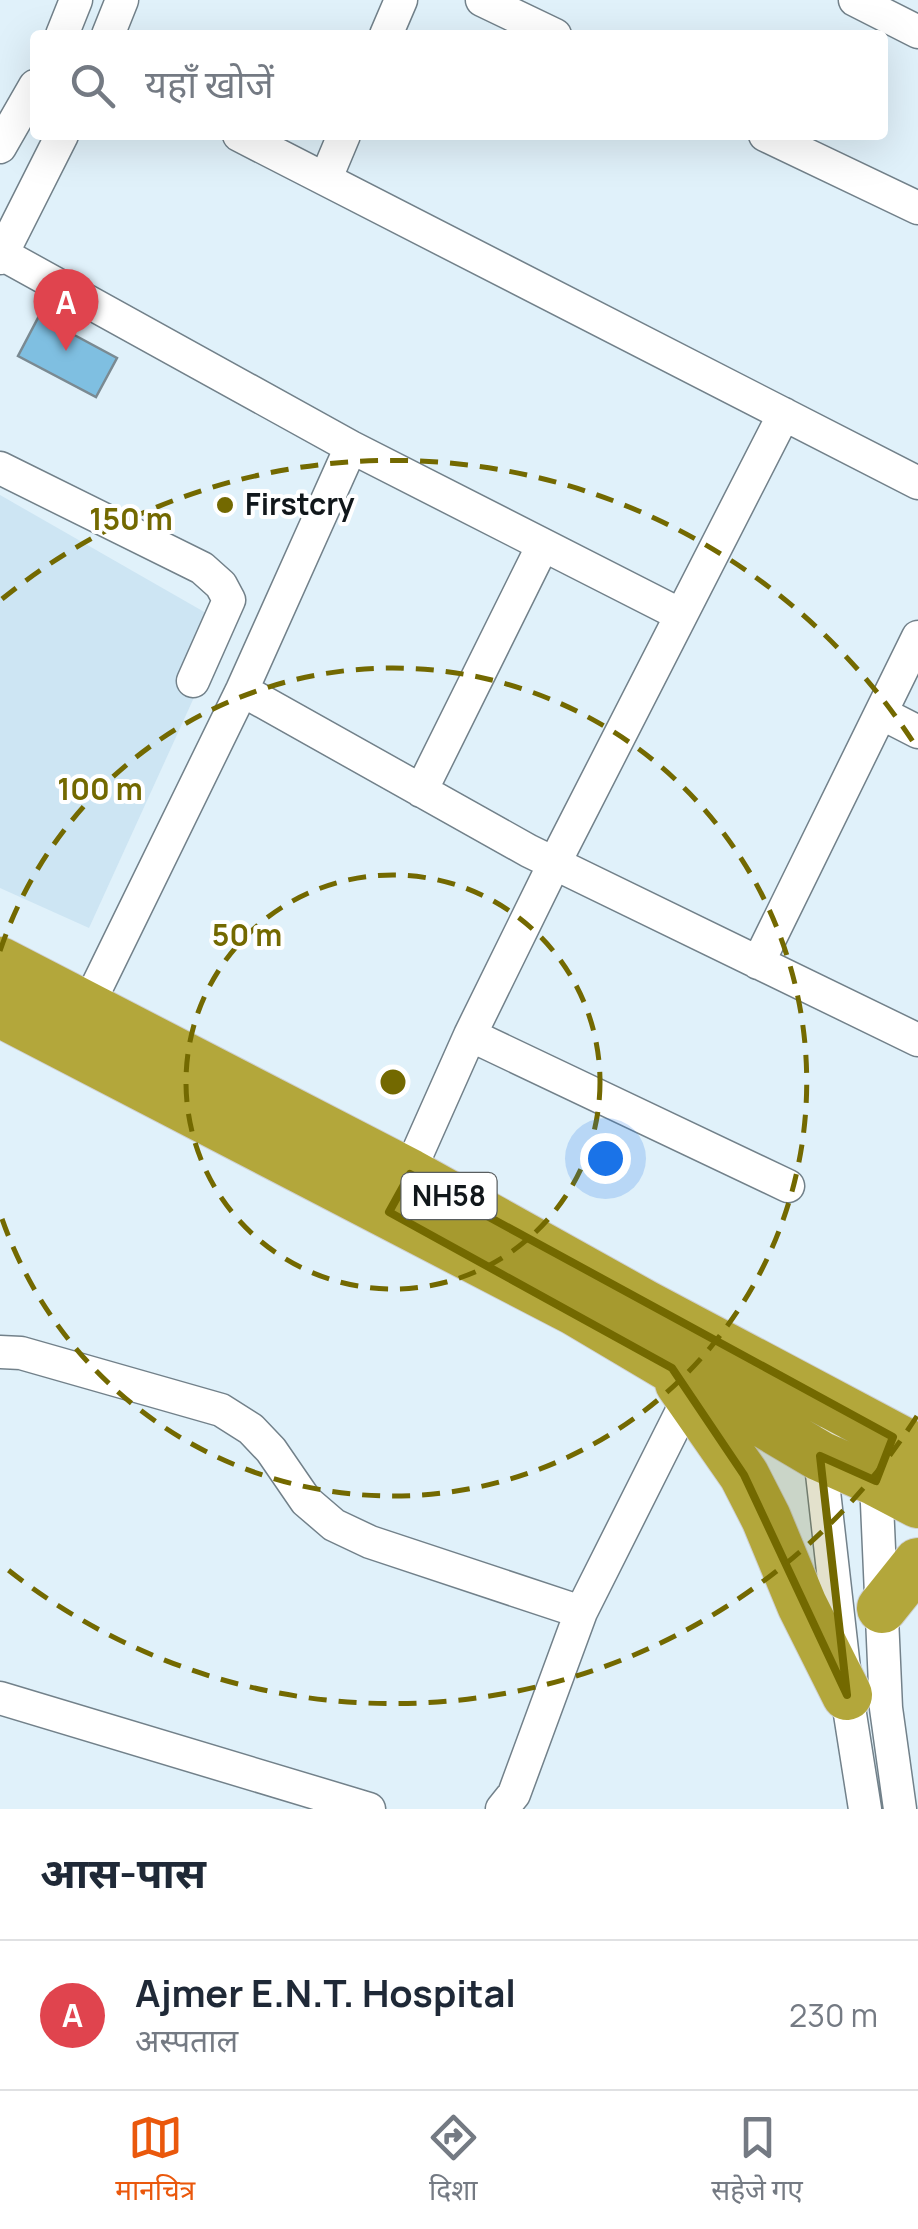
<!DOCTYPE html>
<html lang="hi">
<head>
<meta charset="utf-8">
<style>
	:root { --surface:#fff; --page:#f6f6f7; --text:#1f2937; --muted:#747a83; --line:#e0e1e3; --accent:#ea580c }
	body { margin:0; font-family:Manrope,"Noto Sans Devanagari",sans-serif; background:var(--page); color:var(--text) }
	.you { position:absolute; left:605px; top:1158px; width:35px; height:35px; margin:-25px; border:8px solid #fff; border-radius:50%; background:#1a73e8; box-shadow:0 0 0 15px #1a73e833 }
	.badge { display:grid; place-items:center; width:65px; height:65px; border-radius:50%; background:var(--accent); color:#fff; font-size:32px; font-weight:700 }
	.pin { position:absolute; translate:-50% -82px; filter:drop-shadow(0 2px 5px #0008) }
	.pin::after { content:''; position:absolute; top:52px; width:35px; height:30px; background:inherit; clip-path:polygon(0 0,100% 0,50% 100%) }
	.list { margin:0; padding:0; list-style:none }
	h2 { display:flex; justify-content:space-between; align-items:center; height:130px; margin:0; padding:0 40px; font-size:42px }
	h2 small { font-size:32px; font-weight:400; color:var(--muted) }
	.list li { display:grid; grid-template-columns:65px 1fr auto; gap:30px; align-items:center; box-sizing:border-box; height:150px; padding:0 40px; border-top:2px solid var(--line) }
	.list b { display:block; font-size:38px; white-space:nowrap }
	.list p { margin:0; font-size:32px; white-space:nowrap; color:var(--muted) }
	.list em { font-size:32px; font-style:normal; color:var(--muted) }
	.icon { flex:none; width:55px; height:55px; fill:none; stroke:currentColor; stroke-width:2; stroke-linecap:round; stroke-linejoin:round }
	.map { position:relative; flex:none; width:918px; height:1809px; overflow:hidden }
	.search { position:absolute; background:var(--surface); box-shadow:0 10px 40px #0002; left:30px; right:30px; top:30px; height:110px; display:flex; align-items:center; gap:25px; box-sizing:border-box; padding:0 35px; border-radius:10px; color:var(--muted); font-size:38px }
	.sheet { height:280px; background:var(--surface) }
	nav { display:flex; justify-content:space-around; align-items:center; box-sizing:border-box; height:140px; border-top:2px solid var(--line); background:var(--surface); font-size:28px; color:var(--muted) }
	nav a { display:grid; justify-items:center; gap:5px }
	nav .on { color:var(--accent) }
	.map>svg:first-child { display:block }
	.built { fill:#cde5f3 }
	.building { fill:#7fbfe1; stroke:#7a8a92; stroke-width:2.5 }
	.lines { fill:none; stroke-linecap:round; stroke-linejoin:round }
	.minor-casing { stroke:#72818a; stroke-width:35 }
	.highway-casing { stroke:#cfd1d1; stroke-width:52 }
	.minor { stroke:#fff; stroke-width:32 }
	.highway { stroke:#b3a73b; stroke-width:50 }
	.marked { fill:#736900; fill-opacity:0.2; stroke:#736900; stroke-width:8; stroke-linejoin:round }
	.ring { fill:none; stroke:#736900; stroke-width:5; stroke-dasharray:18 12 }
	.poi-dot { fill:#736900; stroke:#fff; stroke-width:4 }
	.labels { text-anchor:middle; stroke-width:8; stroke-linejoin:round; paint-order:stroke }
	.shield { fill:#fff; stroke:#585d5f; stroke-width:2.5 }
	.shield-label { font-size:28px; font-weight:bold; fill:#11171b }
	.poi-label { font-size:30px; font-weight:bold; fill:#11171b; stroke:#fff; text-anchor:start }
	.centre { fill:#736900; stroke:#fff; stroke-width:5 }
	.ring-label { font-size:30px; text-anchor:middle; font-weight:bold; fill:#736900; stroke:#fff; stroke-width:8; stroke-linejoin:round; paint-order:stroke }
</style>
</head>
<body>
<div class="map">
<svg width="918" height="1809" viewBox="0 0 918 1809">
	<rect width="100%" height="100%" fill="#e0f1fa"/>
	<path class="built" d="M0 495 227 625 89 928 0 888Z"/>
	<path class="building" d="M39 316 117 358 96 397 18 356Z"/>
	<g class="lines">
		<defs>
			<path id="minor" d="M482 0 555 35
				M855 0 918 32
				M62 35 76 0
				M108 35 122 0
				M386 35 401 0
				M239 135 918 483
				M765 135 918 208
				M0 147 35 86
				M326 178 344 135
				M2 254 351 447 681 615
				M0 258 62 135
				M0 468 202 568 221 585 229 600 193 681
				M242 690 529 851 918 1040
				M881 713 918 732
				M421 791 543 545
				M758 963 918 637
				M87 1007 242 690 351 447
				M470 1035 788 1186
				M401 1190 470 1035 554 864 784 414
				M0 1352 21 1353 221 1410 251 1429 271 1450 306 1501 334 1525 370 1542 581 1612
				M825 1442 820 1456 847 1695 865 1809
				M882 1466 876 1481 886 1708 900 1809
				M0 1698 369 1809
				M502 1809 514 1794 581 1612 689 1397"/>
			<path id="highway" d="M0 962 410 1174 645 1305 918 1450
				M0 1012 574 1310 820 1456 876 1481 918 1503
				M680 1383 744 1475 766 1518 802 1605 847 1695
				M882 1608 918 1563"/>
		</defs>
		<use href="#minor" class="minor-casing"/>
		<use href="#highway" class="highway-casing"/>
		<use href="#minor" class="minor"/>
		<use href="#highway" class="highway"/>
	</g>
	<path class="marked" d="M410 1174 893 1437 876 1481 820 1456 847 1695 744 1475 672 1368 389 1212Z"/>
	<g class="ring">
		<circle cx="393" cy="1082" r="207"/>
		<path d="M0 951A414 414 0 1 1 0 1213"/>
		<path d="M917 1416A621 621 0 0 1 2 1565M2 599A621 621 0 0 1 917 748"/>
	</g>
	<circle class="poi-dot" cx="225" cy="505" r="10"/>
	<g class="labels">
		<rect class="shield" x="401.5" y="1173" width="95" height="46" rx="8"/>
		<g class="shield-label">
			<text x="449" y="1206">NH58</text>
		</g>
		<g class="poi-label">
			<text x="245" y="515">Firstcry</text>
		</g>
	</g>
	<circle cx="393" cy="1082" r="15" class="centre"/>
	<g class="ring-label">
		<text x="131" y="530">150 m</text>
		<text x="100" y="800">100 m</text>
		<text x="247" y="946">50 m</text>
	</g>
</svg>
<div class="you"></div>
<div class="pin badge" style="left:66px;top:351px;background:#e0444e">A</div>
<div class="search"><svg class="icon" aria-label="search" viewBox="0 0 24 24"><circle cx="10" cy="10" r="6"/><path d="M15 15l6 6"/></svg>यहाँ खोजें</div>
</div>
<section class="sheet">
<h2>आस-पास<small></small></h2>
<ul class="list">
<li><span class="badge" style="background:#e0444e">A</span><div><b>Ajmer E.N.T. Hospital</b><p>अस्पताल</p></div><em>230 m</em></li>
</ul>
</section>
<nav>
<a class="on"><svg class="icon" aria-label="map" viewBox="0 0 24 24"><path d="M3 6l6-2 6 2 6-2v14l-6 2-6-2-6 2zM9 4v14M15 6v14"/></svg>मानचित्र</a>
<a><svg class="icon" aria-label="directions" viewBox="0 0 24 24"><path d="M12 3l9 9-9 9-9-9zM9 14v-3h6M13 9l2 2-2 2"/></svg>दिशा</a>
<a><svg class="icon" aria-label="saved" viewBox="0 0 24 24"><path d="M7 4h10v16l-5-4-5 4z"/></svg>सहेजे गए</a>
</nav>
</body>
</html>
